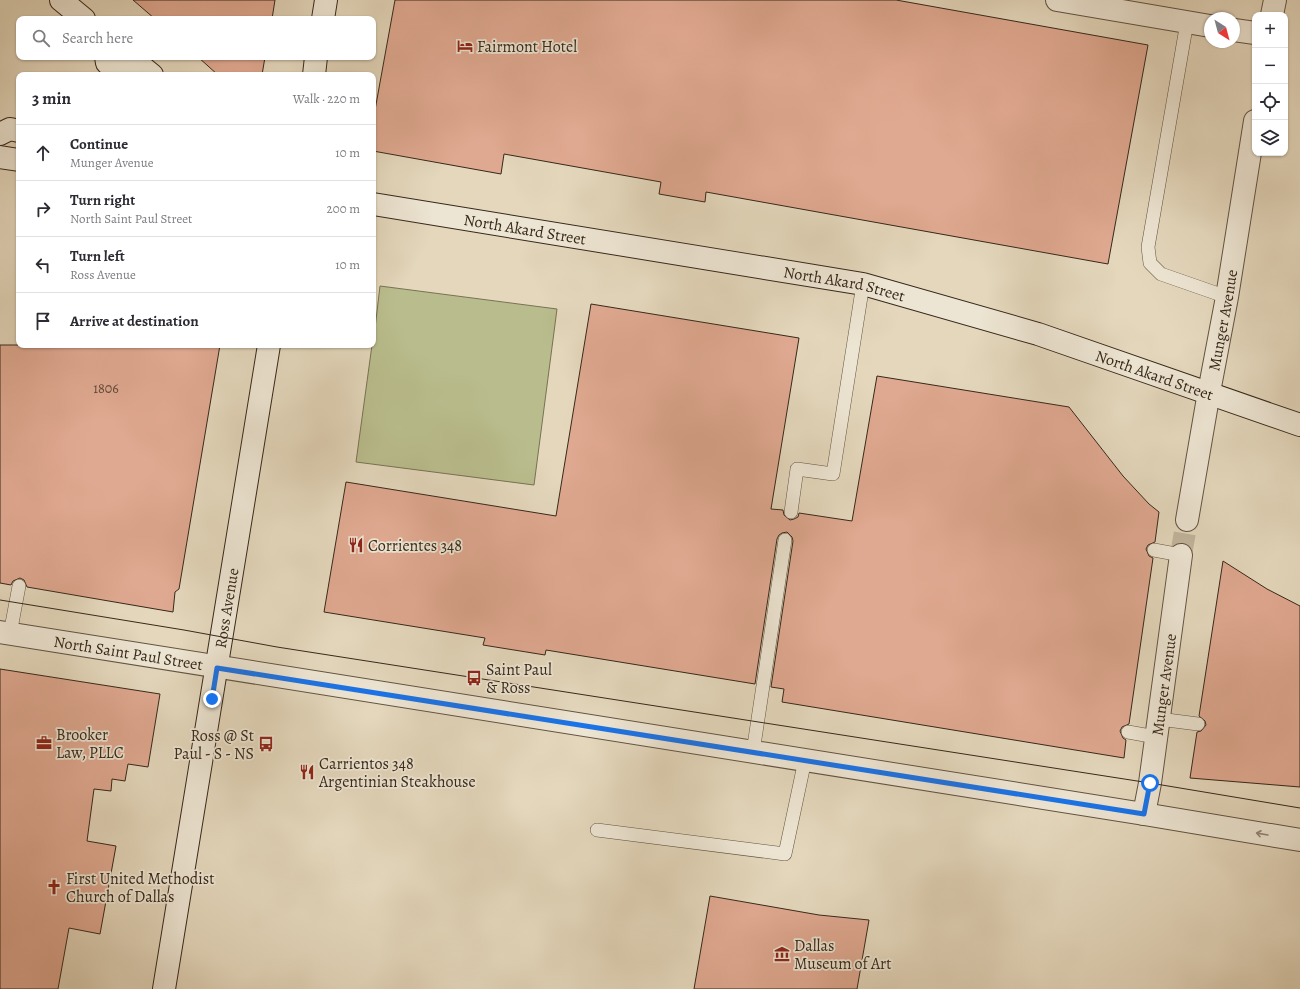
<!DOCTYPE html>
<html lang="en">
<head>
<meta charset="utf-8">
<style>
	:root { --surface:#fff; --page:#f7f7f7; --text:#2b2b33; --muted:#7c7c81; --line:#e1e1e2 }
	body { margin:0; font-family:Alegreya,serif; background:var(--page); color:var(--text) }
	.controls { position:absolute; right:12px; top:12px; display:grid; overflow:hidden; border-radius:8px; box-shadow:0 1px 3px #0004 }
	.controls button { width:36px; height:36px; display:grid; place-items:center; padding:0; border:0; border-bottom:1px solid var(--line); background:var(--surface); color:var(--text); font:20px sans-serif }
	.compass { position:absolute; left:1204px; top:12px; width:36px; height:36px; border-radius:50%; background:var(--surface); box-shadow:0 1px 3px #0004; rotate:144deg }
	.stop { position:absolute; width:12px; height:12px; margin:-9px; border:3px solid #1a73e8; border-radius:50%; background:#fff }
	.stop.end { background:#1a73e8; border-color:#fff; box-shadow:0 1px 4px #0008 }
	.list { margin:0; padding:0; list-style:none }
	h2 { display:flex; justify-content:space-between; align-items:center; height:52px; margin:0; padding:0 16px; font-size:17px }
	h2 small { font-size:13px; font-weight:400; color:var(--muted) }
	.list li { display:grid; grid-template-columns:26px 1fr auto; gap:12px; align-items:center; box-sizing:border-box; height:56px; padding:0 16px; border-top:1px solid var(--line) }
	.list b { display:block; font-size:15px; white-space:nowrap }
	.list p { margin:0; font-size:13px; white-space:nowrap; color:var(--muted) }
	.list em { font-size:13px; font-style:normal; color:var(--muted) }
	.icon { flex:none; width:22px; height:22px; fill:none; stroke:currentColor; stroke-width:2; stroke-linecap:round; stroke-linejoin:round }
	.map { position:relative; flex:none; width:1300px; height:989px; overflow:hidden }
	.search { position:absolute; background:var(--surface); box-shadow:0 1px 3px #0004; left:16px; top:16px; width:360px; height:44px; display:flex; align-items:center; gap:10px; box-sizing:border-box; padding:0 14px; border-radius:8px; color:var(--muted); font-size:15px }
	.panel { position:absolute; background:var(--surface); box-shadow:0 1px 3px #0004; left:16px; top:72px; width:360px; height:276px; border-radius:8px }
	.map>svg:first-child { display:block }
	.green { fill:#b9bd8d; stroke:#787254 }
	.building { fill:#dfa890; stroke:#36281a }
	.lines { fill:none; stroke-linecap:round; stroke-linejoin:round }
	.minor-tunnel { stroke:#c1b49c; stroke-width:22; stroke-dasharray:22 11; stroke-linecap:butt }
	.service-casing { stroke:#625442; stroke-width:14 }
	.minor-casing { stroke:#625442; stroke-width:24 }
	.tertiary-casing { stroke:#625442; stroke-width:24 }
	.secondary-casing { stroke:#36281a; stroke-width:24 }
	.service { stroke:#ede5d3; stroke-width:13 }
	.minor { stroke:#ede5d3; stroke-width:22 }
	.tertiary { stroke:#ede5d3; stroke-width:22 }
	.secondary { stroke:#ede5d3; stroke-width:22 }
	.tram { stroke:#36281a; stroke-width:1 }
	.oneway { stroke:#928676 }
	.route { stroke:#1a73e8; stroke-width:5 }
	.labels { text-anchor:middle; stroke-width:3.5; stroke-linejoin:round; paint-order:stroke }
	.number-label { font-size:14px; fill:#604838 }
	.poi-label { font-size:16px; fill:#36281a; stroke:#ede5d3; text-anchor:start }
	.street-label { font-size:16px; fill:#36281a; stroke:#ede5d3 }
</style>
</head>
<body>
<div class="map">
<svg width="1300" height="989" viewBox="0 0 1300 989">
	<rect width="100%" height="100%" fill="#e4d7bc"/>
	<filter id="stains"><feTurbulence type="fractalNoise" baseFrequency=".005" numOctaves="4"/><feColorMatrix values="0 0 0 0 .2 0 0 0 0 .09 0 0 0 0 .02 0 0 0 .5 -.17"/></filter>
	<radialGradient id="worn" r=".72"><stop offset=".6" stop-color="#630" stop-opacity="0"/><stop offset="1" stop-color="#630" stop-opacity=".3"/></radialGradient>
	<path class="green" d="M380 286 557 309 534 485 356 462 372 345H373Z"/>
	<path class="building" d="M133 0H275L272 19H155Z
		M395 0H896L1148 45 1108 264 706 192 705 202 659 194 661 182 504 154 501 174 373 151V121Z
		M198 57H265L262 75H218Z
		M591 304 799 338 771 509 783 510 784 515 790 520 794 519 798 517 799 513 852 521 877 376 1069 407 1123 476 1149 504 1159 512 1155 542 1148 545 1146 549 1149 556 1153 558 1129 724 1122 727 1120 731 1123 738 1126 740 1124 758 782 702 784 689 771 687 793 541 792 537 787 532 782 533 779 535 777 539 755 684 546 650 545 655 483 645 485 638 324 612 346 482 556 516Z
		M0 345H220L179 589 175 592 173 612 27 587 24 580 20 578 13 581 11 585 0 583Z
		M1223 561 1267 589 1300 606V787L1190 778 1197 732 1201 731 1206 725 1205 721 1199 716Z
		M0 669 160 694 148 767 128 764 125 781 112 779 111 791 94 789 87 841 116 846 100 934 69 928 58 989H0Z
		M710 896 819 915 869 920 857 989H694Z"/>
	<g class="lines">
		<path class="minor-tunnel" d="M1181 555 1187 520"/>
		<defs>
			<path id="service" d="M1187 22 1148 247 1150 263 1161 274 1227 297
				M791 512 797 469 833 474 863 284
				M1154 550 1181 555
				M10 634 19 586
				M1159 719 1198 724
				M1128 732 1156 737
				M753 752 785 540
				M597 830 785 854 805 760"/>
			<g id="minor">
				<path d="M1057 0 1210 26"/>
				<path d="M1272 15 1275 0"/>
				<path d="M1234 30 1255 33"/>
				<path id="s1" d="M1187 520 1209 392 1227 297 1255 121"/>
				<path id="s2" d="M1144 814 1150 783 1181 555"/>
			</g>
			<g id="tertiary">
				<path id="s3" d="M0 632 1144 814 1300 840"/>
			</g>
			<g id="secondary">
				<path d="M61 0 84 19"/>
				<path d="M323 19 326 0"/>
				<path d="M106 57 107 63 121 75"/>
				<path d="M130 57 152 75"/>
				<path d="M314 75 316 57"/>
				<path d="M0 134 10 129 19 131"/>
				<path d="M0 157 19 160"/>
				<path id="s4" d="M373 204 863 284 1038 334 1300 425"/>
				<path id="s5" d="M164 989 269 345"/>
			</g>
		</defs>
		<use href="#service" class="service-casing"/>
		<use href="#minor" class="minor-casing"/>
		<use href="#tertiary" class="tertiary-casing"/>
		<use href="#secondary" class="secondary-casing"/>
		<use href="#service" class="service"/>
		<use href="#minor" class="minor"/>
		<use href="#tertiary" class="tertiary"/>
		<use href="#secondary" class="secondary"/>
		<path class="tram" d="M0 600 184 630 277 647 1150 783 1300 808"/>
	</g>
	<defs><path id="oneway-shaft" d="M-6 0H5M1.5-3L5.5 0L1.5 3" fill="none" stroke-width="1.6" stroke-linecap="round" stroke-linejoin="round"/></defs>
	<use class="oneway" href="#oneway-shaft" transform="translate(1262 834) rotate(-170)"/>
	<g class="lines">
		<path class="route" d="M212 699 217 668 1144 814 1150 783"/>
	</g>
	<defs>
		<symbol id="hotel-bare" viewBox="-9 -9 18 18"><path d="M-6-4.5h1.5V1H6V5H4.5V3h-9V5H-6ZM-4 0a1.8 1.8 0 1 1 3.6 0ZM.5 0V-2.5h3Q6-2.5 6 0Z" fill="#8f2418" stroke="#ede5d3" stroke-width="2.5" paint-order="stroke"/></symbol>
		<symbol id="restaurant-bare" viewBox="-9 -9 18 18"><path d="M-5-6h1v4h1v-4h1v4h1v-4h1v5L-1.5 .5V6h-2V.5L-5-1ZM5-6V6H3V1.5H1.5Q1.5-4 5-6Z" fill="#8f2418" stroke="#ede5d3" stroke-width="2.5" paint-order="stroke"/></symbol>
		<symbol id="bus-bare" viewBox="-9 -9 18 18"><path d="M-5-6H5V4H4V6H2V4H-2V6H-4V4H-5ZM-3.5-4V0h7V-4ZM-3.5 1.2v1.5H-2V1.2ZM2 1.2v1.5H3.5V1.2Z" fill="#8f2418" stroke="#ede5d3" stroke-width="2.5" paint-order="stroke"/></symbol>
		<symbol id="office-bare" viewBox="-9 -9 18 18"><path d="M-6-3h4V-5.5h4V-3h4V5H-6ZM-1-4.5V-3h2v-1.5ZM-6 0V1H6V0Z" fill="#8f2418" stroke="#ede5d3" stroke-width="2.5" paint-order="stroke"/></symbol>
		<symbol id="church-bare" viewBox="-9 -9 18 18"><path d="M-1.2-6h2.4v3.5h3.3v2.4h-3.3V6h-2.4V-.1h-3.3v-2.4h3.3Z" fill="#8f2418" stroke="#ede5d3" stroke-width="2.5" paint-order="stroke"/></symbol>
		<symbol id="museum-bare" viewBox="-9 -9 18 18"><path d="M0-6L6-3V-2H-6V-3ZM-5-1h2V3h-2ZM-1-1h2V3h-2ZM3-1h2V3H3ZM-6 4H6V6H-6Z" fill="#8f2418" stroke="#ede5d3" stroke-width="2.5" paint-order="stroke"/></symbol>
	</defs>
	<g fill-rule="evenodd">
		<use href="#hotel-bare" x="454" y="35" width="22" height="22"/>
		<use href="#restaurant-bare" x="345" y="534" width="22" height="22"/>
		<use href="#bus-bare" x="463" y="667" width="22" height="22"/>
		<use href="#office-bare" x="33" y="732" width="22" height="22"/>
		<use href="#bus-bare" x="255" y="733" width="22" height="22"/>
		<use href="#restaurant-bare" x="296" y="761" width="22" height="22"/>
		<use href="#church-bare" x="43" y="876" width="22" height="22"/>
		<use href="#museum-bare" x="771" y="943" width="22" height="22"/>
	</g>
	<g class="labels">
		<g class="number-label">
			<text x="106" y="393">1806</text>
		</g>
		<g class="poi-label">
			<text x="477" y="52">Fairmont Hotel</text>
			<text x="368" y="551">Corrientes 348</text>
			<text x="486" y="675">Saint Paul<tspan x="486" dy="18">&amp; Ross</tspan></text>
			<text x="56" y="740">Brooker<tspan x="56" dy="18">Law, PLLC</tspan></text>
			<text x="254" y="741" text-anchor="end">Ross @ St<tspan x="254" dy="18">Paul - S - NS</tspan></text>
			<text x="319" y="769">Carrientos 348<tspan x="319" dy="18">Argentinian Steakhouse</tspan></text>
			<text x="66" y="884">First United Methodist<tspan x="66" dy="18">Church of Dallas</tspan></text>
			<text x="794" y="951">Dallas<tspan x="794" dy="18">Museum of Art</tspan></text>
		</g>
		<g class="street-label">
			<text dy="6" stroke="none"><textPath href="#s4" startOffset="154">North Akard Street</textPath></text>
			<text dy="6" stroke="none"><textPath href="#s4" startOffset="478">North Akard Street</textPath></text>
			<text dy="6" stroke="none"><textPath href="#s1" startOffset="203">Munger Avenue</textPath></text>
			<text dy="6" stroke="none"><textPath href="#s4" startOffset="802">North Akard Street</textPath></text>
			<text dy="6" stroke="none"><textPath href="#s5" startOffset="386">Ross Avenue</textPath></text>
			<text dy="6" stroke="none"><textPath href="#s3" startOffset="130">North Saint Paul Street</textPath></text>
			<text dy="6" stroke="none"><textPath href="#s2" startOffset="131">Munger Avenue</textPath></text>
		</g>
	</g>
	<rect width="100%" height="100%" filter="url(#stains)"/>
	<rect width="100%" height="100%" fill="url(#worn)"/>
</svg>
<div class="controls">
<button>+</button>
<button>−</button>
<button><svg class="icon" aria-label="locate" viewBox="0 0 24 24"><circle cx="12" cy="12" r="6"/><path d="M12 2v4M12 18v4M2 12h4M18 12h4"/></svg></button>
<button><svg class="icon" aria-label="layers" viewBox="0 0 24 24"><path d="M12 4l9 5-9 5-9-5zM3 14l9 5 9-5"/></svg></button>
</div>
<svg class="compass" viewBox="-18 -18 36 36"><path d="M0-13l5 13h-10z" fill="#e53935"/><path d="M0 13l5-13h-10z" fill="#7c7c81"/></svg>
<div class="stop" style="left:1150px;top:783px"></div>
<div class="stop end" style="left:212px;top:699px"></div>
<div class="search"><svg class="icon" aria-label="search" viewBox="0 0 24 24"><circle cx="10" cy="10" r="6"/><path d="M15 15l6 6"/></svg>Search here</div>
<section class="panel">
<h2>3 min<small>Walk · 220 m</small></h2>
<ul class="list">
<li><svg class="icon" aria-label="ahead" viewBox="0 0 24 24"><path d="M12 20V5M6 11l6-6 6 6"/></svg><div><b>Continue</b><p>Munger Avenue</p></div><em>10 m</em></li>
<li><svg class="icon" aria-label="right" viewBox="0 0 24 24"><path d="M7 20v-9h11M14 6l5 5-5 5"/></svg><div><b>Turn right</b><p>North Saint Paul Street</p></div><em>200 m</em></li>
<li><svg class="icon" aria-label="left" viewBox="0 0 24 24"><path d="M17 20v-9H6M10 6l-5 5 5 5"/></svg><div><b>Turn left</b><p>Ross Avenue</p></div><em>10 m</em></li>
<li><svg class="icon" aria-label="arrive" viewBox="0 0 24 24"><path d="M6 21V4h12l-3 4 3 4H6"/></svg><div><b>Arrive at destination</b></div></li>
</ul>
</section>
</div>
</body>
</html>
